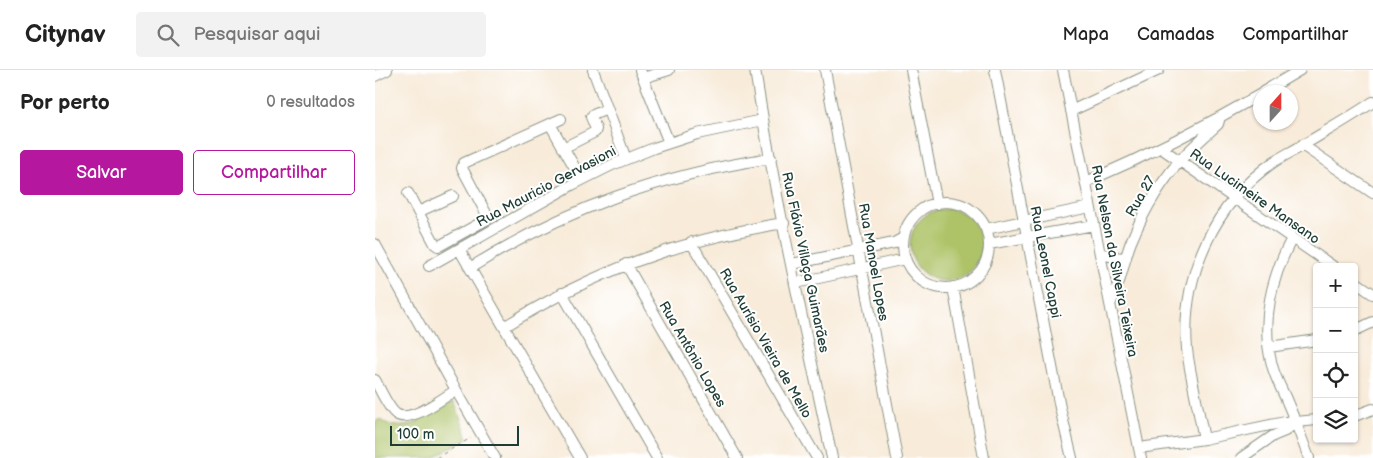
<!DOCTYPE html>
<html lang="pt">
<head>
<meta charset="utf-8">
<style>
	:root { --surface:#fff; --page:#f2f2f2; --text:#222; --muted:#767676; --line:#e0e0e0; --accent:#b5179e }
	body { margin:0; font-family:"Balsamiq Sans",sans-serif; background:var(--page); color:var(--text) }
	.controls { position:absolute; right:15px; bottom:15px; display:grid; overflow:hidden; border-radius:5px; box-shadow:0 1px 4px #0004 }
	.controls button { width:45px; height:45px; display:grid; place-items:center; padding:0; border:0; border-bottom:1px solid var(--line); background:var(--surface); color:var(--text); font:25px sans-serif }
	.compass { position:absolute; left:878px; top:15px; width:45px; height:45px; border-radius:50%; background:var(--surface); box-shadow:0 1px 4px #0004; rotate:21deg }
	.scale { position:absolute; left:15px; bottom:12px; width:129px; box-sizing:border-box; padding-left:5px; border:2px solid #1f3d34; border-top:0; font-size:14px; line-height:18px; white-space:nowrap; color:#1f3d34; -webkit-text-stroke:4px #fff; paint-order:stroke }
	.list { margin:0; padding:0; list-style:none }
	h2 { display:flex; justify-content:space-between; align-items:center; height:65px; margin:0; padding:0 20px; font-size:21px }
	h2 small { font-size:16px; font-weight:400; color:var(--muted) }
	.actions { display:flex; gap:10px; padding:15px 20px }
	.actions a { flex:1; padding:11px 0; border:1px solid var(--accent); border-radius:5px; text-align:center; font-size:18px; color:var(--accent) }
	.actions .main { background:var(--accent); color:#fff }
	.icon { flex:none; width:28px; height:28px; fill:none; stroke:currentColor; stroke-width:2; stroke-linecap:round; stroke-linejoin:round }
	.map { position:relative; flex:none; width:998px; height:388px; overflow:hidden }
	header { display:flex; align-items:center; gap:30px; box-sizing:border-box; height:70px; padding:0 25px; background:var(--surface); border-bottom:1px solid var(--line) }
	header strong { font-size:24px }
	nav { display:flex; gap:28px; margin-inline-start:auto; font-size:18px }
	.search { width:350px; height:45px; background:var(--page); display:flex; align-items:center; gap:12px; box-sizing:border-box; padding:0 18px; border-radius:5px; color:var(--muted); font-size:19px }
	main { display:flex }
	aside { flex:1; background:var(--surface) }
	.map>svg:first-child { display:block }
	.green { fill:#aec367; stroke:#66804e }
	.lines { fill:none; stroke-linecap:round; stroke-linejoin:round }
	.minor-casing { stroke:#8c9486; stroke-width:12 }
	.path { stroke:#8c9486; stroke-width:1; stroke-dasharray:4 4; stroke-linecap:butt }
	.minor { stroke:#fff; stroke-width:10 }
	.labels { text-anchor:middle; stroke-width:4; stroke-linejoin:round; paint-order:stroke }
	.street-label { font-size:14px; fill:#1f3d34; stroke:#fff }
</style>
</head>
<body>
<header>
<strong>Citynav</strong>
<div class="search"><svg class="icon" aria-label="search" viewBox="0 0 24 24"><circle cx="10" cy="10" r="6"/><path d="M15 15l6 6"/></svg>Pesquisar aqui</div>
<nav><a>Mapa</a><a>Camadas</a><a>Compartilhar</a></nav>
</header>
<main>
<aside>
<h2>Por perto<small>0 resultados</small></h2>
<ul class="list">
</ul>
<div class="actions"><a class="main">Salvar</a><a>Compartilhar</a></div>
</aside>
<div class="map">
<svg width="998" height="388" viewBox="0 0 998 388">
	<rect width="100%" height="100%" fill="#fff"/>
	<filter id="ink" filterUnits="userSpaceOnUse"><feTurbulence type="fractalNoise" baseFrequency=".02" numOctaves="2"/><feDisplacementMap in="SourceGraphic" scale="10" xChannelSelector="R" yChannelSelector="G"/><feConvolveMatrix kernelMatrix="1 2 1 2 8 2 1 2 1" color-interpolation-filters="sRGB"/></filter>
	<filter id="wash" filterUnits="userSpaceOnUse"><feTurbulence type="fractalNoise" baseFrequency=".0096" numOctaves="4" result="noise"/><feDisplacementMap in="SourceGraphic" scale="20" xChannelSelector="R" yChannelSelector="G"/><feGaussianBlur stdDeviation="1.12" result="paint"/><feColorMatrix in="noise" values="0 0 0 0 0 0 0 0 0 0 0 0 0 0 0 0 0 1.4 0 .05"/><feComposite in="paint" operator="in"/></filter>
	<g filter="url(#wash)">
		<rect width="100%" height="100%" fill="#f8ebd9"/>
		<path class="green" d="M535 175a36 36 0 1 1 72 0a36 36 0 1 1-72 0Z
			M79 331 93 368 57 388H0V352L5 349C17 358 29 358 43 352L42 349Z"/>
	</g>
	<g filter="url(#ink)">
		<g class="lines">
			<defs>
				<path id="minor" d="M218 0 251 89
					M265 0 294 73
					M380 0C400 130 430 259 457 388
					M450 0 522 388
					M536 0 562 134
					M620 0 685 338 697 388
					M688 0 766 388
					M0 6 12 0
					M268 8 294 0
					M888 22 925 0
					M696 41 784 0
					M175 54 204 105
					M927 75 998 123
					M188 78 220 62 221 59 216 47 218 45 232 39
					M786 78 959 197
					M711 112C771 86 829 57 886 24
					M33 123 60 174 63 176 66 175 109 151 112 149V145L87 98 89 93 186 49
					M528 175a43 43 0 1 1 86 0a43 43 0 1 1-86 0Z
					M43 142 78 126
					M611 159 715 137
					M917 168C897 206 885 252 897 295 900 308 908 321 913 334 921 352 927 370 934 388
					M316 172 442 388
					M0 174 81 320
					M614 174 719 155
					M84 179 205 388
					M725 183 738 187 751 188
					M251 194 362 388
					M417 194 519 173 528 168
					M54 196 197 115 237 95 279 78 322 64 388 50
					M95 198C190 139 285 105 396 88
					M979 211 998 224
					M421 213 530 189
					M578 217 609 388
					M187 223 282 388
					M735 234C746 214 748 192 756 172 769 140 788 108 812 83 822 73 832 64 843 54L845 47
					M129 257C217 202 307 169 409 153
					M979 261 998 252
					M894 277 942 270
					M0 310C5 319 13 338 21 344 35 354 68 328 81 320L120 388
					M979 346 998 339
					M829 369C825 349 821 329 817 309 815 299 813 289 812 279 806 206 839 133 900 91 910 85 920 80 930 74 953 60 976 47 998 32
					M764 378 829 369 910 352H921L942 350
					M866 388 898 366 910 361 921 352"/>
			</defs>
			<use href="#minor" class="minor-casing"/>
			<path class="path" d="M61 388 96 368"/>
			<use href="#minor" class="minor"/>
		</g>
	</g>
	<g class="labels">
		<g class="street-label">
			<text transform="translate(171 116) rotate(-28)" y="5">Rua Mauricio Gervasioni</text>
			<text transform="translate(765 126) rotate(-60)" y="5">Rua 27</text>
			<text transform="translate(880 126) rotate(35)" y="5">Rua Lucimeire Mansano</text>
			<text transform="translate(740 191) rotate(79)" y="5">Rua Nelson da Silveira Teixeira</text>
			<text transform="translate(431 192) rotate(78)" y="5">Rua Flávio Villaça Guimarães</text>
			<text transform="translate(499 192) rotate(80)" y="5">Rua Manoel Lopes</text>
			<text transform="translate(671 192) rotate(79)" y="5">Rua Leonel Cappi</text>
			<text transform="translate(391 273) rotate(60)" y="5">Rua Aurísio Vieira de Mello</text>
			<text transform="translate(318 284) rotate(60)" y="5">Rua Antônio Lopes</text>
		</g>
	</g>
</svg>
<div class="controls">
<button>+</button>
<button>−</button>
<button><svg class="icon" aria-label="locate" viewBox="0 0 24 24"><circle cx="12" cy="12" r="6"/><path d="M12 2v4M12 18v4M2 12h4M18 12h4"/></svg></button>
<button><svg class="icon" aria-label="layers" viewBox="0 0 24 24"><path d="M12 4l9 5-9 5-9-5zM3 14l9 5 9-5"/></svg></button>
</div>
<svg class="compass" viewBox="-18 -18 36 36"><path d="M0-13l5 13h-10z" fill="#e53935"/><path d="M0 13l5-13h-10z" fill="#767676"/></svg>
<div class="scale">100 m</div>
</div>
</main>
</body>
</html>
